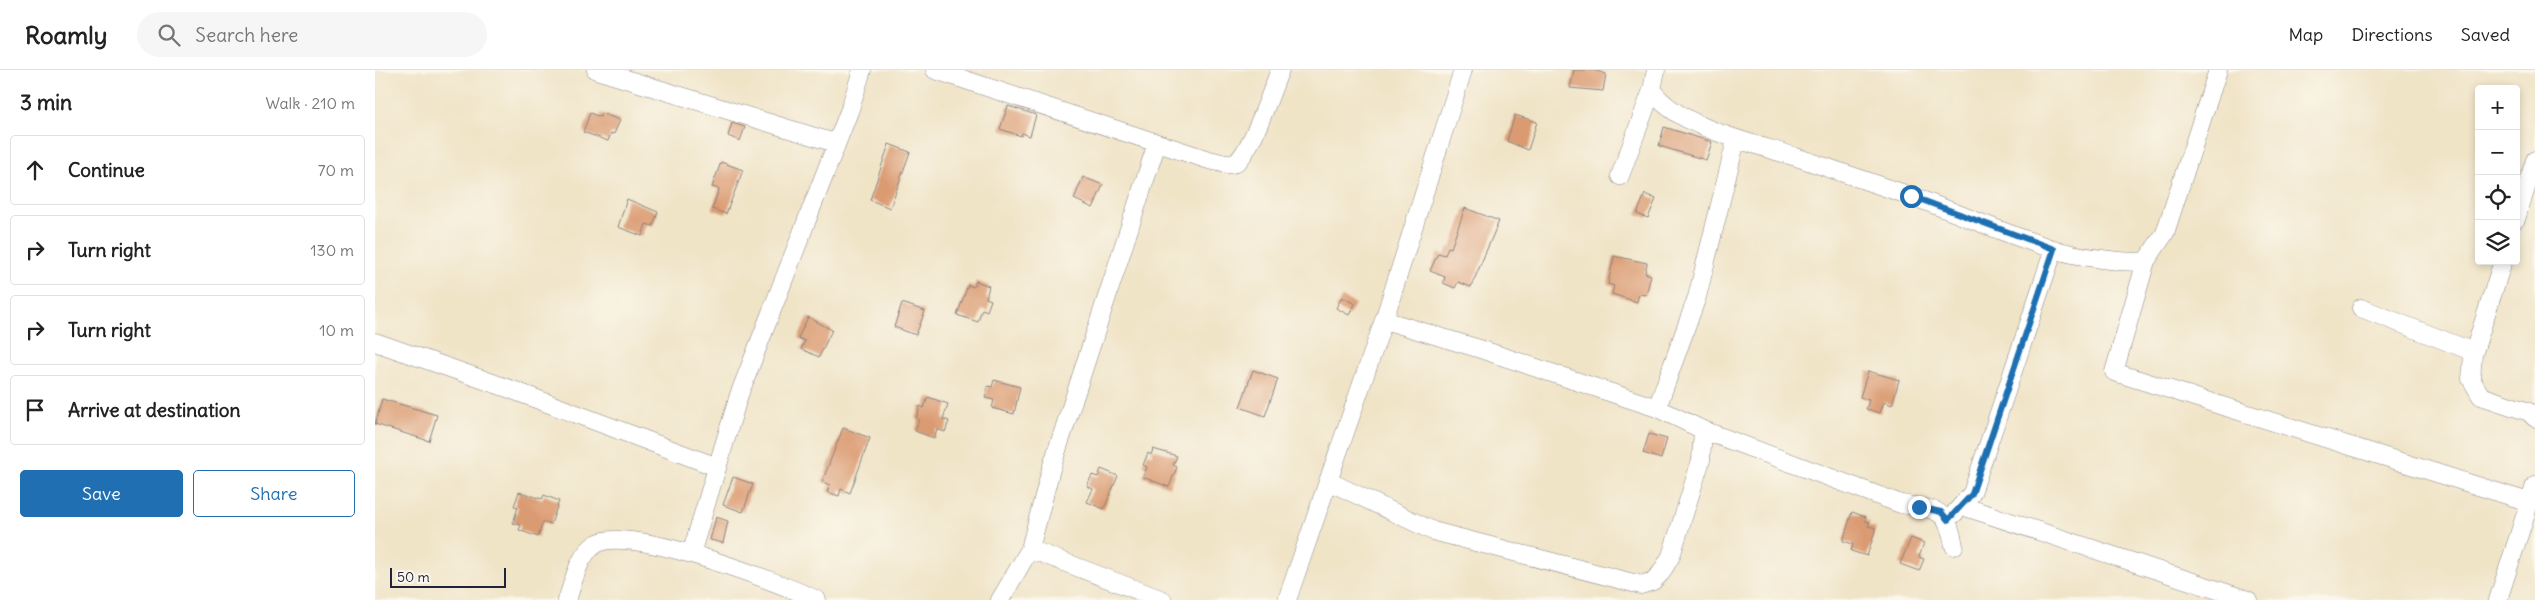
<!DOCTYPE html>
<html lang="en">
<head>
<meta charset="utf-8">
<style>
	:root { --surface:#fff; --page:#f6f6f6; --text:#222; --muted:#767676; --line:#e0e0e0; --accent:#1f6fb2 }
	body { margin:0; font-family:Delius,sans-serif; background:var(--page); color:var(--text) }
	.controls { position:absolute; right:15px; top:15px; display:grid; overflow:hidden; border-radius:5px; box-shadow:0 2px 8px #0003 }
	.controls button { width:45px; height:45px; display:grid; place-items:center; padding:0; border:0; border-bottom:1px solid var(--line); background:var(--surface); color:var(--text); font:25px sans-serif }
	.scale { position:absolute; left:15px; bottom:12px; width:116px; box-sizing:border-box; padding-left:5px; border:2px solid #22223b; border-top:0; font-size:14px; line-height:18px; white-space:nowrap; color:#22223b; -webkit-text-stroke:4px #fbf7ec; paint-order:stroke }
	.stop { position:absolute; width:15px; height:15px; margin:-11px; border:4px solid #1f6fb2; border-radius:50%; background:#fff }
	.stop.end { background:#1f6fb2; border-color:#fff; box-shadow:0 1px 5px #0008 }
	.list { margin:0; padding:0; list-style:none }
	h2 { display:flex; justify-content:space-between; align-items:center; height:65px; margin:0; padding:0 20px; font-size:21px }
	h2 small { font-size:16px; font-weight:400; color:var(--muted) }
	.list li { display:grid; grid-template-columns:32px 1fr auto; gap:15px; align-items:center; box-sizing:border-box; height:70px; margin:0 10px 10px; padding:0 10px; border:1px solid var(--line); border-radius:5px }
	.list b { display:block; font-size:19px; white-space:nowrap }
	.list em { font-size:16px; font-style:normal; color:var(--muted) }
	.actions { display:flex; gap:10px; padding:15px 20px }
	.actions a { flex:1; padding:11px 0; border:1px solid var(--accent); border-radius:5px; text-align:center; font-size:18px; color:var(--accent) }
	.actions .main { background:var(--accent); color:#fff }
	.icon { flex:none; width:28px; height:28px; fill:none; stroke:currentColor; stroke-width:2; stroke-linecap:round; stroke-linejoin:round }
	.map { position:relative; flex:none; width:2160px; height:530px; overflow:hidden }
	header { display:flex; align-items:center; gap:30px; box-sizing:border-box; height:70px; padding:0 25px; background:var(--surface); border-bottom:1px solid var(--line) }
	header strong { font-size:24px }
	nav { display:flex; gap:28px; margin-inline-start:auto; font-size:18px }
	.search { width:350px; height:45px; background:var(--page); display:flex; align-items:center; gap:12px; box-sizing:border-box; padding:0 18px; border-radius:28px; color:var(--muted); font-size:19px }
	main { display:flex }
	aside { flex:1; background:var(--surface) }
	.map>svg:first-child { display:block }
	.building { fill:#db9b72 }
	.lines { fill:none; stroke-linecap:round; stroke-linejoin:round }
	.minor-casing { stroke:#898381; stroke-width:19 }
	.minor { stroke:#fff; stroke-width:18 }
	.route { stroke:#1f6fb2; stroke-width:6 }
</style>
</head>
<body>
<header>
<strong>Roamly</strong>
<div class="search"><svg class="icon" aria-label="search" viewBox="0 0 24 24"><circle cx="10" cy="10" r="6"/><path d="M15 15l6 6"/></svg>Search here</div>
<nav><a>Map</a><a>Directions</a><a>Saved</a></nav>
</header>
<main>
<aside>
<h2>3 min<small>Walk · 210 m</small></h2>
<ul class="list">
<li><svg class="icon" aria-label="ahead" viewBox="0 0 24 24"><path d="M12 20V5M6 11l6-6 6 6"/></svg><div><b>Continue</b></div><em>70 m</em></li>
<li><svg class="icon" aria-label="right" viewBox="0 0 24 24"><path d="M7 20v-9h11M14 6l5 5-5 5"/></svg><div><b>Turn right</b></div><em>130 m</em></li>
<li><svg class="icon" aria-label="right" viewBox="0 0 24 24"><path d="M7 20v-9h11M14 6l5 5-5 5"/></svg><div><b>Turn right</b></div><em>10 m</em></li>
<li><svg class="icon" aria-label="arrive" viewBox="0 0 24 24"><path d="M6 21V4h12l-3 4 3 4H6"/></svg><div><b>Arrive at destination</b></div></li>
</ul>
<div class="actions"><a class="main">Save</a><a>Share</a></div>
</aside>
<div class="map">
<svg width="2160" height="530" viewBox="0 0 2160 530">
	<rect width="100%" height="100%" fill="#fbf7ec"/>
	<filter id="ink" filterUnits="userSpaceOnUse"><feTurbulence type="fractalNoise" baseFrequency=".02" numOctaves="2"/><feDisplacementMap in="SourceGraphic" scale="10" xChannelSelector="R" yChannelSelector="G"/><feConvolveMatrix kernelMatrix="1 2 1 2 8 2 1 2 1" color-interpolation-filters="sRGB"/></filter>
	<filter id="wash" filterUnits="userSpaceOnUse"><feTurbulence type="fractalNoise" baseFrequency=".0096" numOctaves="4" result="noise"/><feDisplacementMap in="SourceGraphic" scale="20" xChannelSelector="R" yChannelSelector="G"/><feGaussianBlur stdDeviation="1.12" result="paint"/><feColorMatrix in="noise" values="0 0 0 0 0 0 0 0 0 0 0 0 0 0 0 0 0 1.4 0 .05"/><feComposite in="paint" operator="in"/></filter>
	<g filter="url(#wash)">
		<rect width="100%" height="100%" fill="#f0e4c7"/>
		<g id="blocks">
			<path class="building" d="M1199 0H1219L1231 4 1228 21 1195 18Z
				M633 36 661 45 655 66 647 63 646 66 625 59Z
				M215 43 225 47 226 43 245 50 239 64 236 63 233 71 208 62Z
				M1140 45 1162 52 1153 80 1132 71Z
				M357 53 370 57 365 71 353 66Z
				M1289 57 1337 72 1331 90 1284 76Z
				M514 74 535 82 515 138 495 130Z
				M346 92 368 100 351 144 337 139 344 119 337 117Z
				M708 107 728 115 718 138 699 129Z
				M1270 124 1281 129 1273 148 1262 144Z
				M252 129 283 142 278 156 271 154 267 166 243 157Z
				M1090 138 1124 151 1096 217 1083 212 1080 218 1068 213 1070 207 1055 201 1063 183 1070 185 1073 177 1076 178Z
				M1239 186 1272 193 1270 203 1276 205 1271 225 1264 224 1262 232 1237 224 1239 216 1233 214Z
				M601 211 614 216 611 228 616 230 612 241 607 239 603 252 582 245 593 215 599 217Z
				M967 227 980 234 974 245 961 238Z
				M527 233 550 241 541 265 519 257Z
				M433 247 457 260 444 287 426 279 430 271 423 268Z
				M878 300 903 309 890 346 865 337Z
				M1493 301 1524 310 1517 335 1509 332 1505 343 1491 339 1494 330 1485 327Z
				M619 310 645 317 639 344 617 338 619 330 610 328 613 316 617 317Z
				M553 327 573 334 568 349 574 351 570 362 562 359 559 368 540 361 544 350 541 349 545 336 549 338Z
				M7 329 62 345 54 371 0 354Z
				M468 358 495 368 475 423 466 419 464 426 452 422 455 415 447 412Z
				M1274 364 1292 369 1286 389 1268 383Z
				M778 379 802 386 798 395 802 397 794 417 768 407 772 397 768 395 773 383 776 385Z
				M726 399 743 406 729 439 712 432 718 419 712 416 717 405 723 407Z
				M358 407 378 414 368 442 348 435Z
				M144 422 167 429 169 425 184 431 176 454 168 452 163 467 144 460 146 455 138 453 143 437 139 436Z
				M1477 442 1491 447 1490 451 1495 452 1493 456 1501 458 1492 486 1476 481 1478 474 1468 471Z
				M341 447 353 451 348 473 335 470Z
				M1536 468 1549 473 1544 487 1549 489 1544 501 1525 494Z"/>
		</g>
	</g>
	<g filter="url(#ink)">
		<use href="#blocks" fill-opacity="0" stroke="#898381" stroke-width="1"/>
		<g class="lines">
			<defs>
				<path id="minor" d="M221 0 460 73
					M560 0 834 90C841 91 850 95 857 94 873 93 898 16 905 0
					M1843 0 1790 163 1771 191 1739 302 2154 432
					M1277 20C1301 57 1381 74 1421 87 1460 100 1498 113 1536 126 1583 143 1630 164 1678 179 1700 186 1749 194 1771 191
					M782 73 676 399 655 479 788 530
					M1245 106 1277 20 1281 0
					M2141 149 2160 90
					M2128 191 2098 285 2096 309 2106 326 2154 342 2160 348
					M1986 238 2099 282
					M1009 250 1105 279 1282 338 1328 360 1526 434C1562 440 1572 437 1579 476
					M0 272 135 319 342 397
					M1282 338 1322 227 1361 70
					M953 411 1058 461 1266 515 1278 511 1286 503 1296 486 1326 390 1328 360
					M1587 436 1873 530
					M1579 444 1597 423 1679 179
					M316 484 364 325 475 39 487 0
					M192 530C199 511 203 485 221 474 253 454 406 513 442 530
					M625 530 655 479
					M912 530 1009 250 1088 0
					M2123 530 2160 415"/>
			</defs>
			<use href="#minor" class="minor-casing"/>
			<use href="#minor" class="minor"/>
		</g>
	</g>
	<g class="lines" filter="url(#ink)">
		<path class="route" d="M1536 126 1679 179 1597 424 1573 450 1566 442 1544 437"/>
	</g>
</svg>
<div class="controls">
<button>+</button>
<button>−</button>
<button><svg class="icon" aria-label="locate" viewBox="0 0 24 24"><circle cx="12" cy="12" r="6"/><path d="M12 2v4M12 18v4M2 12h4M18 12h4"/></svg></button>
<button><svg class="icon" aria-label="layers" viewBox="0 0 24 24"><path d="M12 4l9 5-9 5-9-5zM3 14l9 5 9-5"/></svg></button>
</div>
<div class="scale">50 m</div>
<div class="stop" style="left:1536px;top:126px"></div>
<div class="stop end" style="left:1544px;top:437px"></div>
</div>
</main>
</body>
</html>
